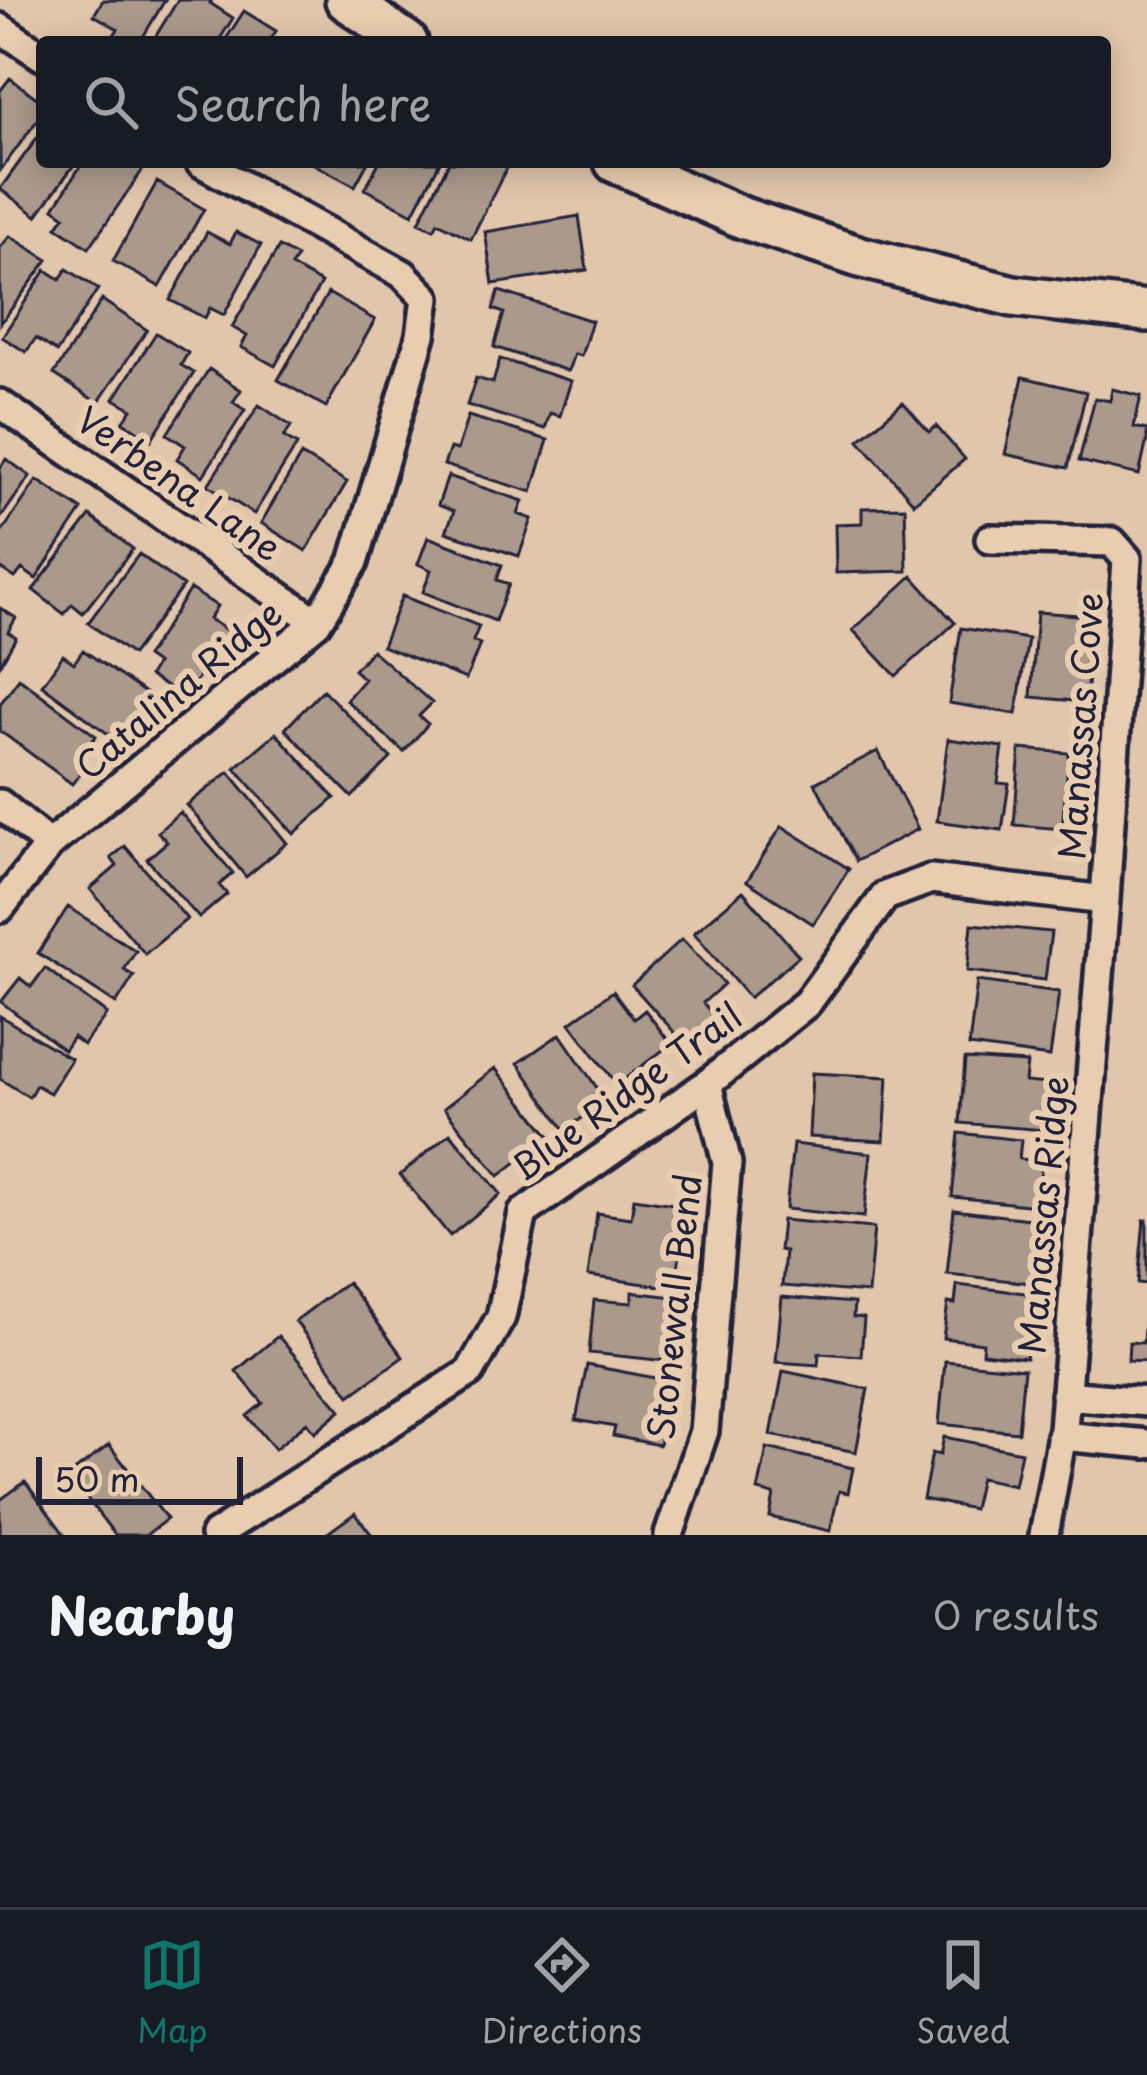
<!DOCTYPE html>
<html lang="en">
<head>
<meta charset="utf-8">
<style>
	:root { --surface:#171b24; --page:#242831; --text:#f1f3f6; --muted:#9ea1a6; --line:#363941; --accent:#0f766e }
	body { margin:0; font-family:"Playpen Sans",sans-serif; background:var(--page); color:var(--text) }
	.scale { position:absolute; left:36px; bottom:30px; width:207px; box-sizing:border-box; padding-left:12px; border:6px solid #22223b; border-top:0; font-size:33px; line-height:42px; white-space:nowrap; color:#22223b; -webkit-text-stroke:9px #e9cdb0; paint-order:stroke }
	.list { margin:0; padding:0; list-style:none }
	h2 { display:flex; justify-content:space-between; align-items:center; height:156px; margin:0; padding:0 48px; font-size:51px }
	h2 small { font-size:39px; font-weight:400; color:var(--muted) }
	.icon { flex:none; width:66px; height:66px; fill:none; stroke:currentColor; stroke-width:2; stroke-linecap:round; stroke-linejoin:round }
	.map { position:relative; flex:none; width:1147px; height:1535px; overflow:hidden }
	.search { position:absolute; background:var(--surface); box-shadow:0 6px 30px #0003; left:36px; right:36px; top:36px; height:132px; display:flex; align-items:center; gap:30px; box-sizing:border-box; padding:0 42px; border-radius:12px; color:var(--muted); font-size:45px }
	.sheet { height:372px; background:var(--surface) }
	nav { display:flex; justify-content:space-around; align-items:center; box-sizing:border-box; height:168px; border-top:3px solid var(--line); background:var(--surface); font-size:33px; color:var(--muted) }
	nav a { display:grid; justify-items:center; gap:6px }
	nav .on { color:var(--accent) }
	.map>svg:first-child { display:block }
	.building { fill:#ab998c; stroke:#22223b; stroke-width:3 }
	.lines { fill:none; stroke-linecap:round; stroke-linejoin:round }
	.minor-casing { stroke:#22223b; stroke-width:36 }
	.secondary-casing { stroke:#22223b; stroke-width:48 }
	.minor { stroke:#e9cdb0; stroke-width:27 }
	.secondary { stroke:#e9cdb0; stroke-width:39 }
	.labels { text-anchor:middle; stroke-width:12; stroke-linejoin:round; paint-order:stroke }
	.street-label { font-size:36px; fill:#22223b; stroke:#e9cdb0 }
</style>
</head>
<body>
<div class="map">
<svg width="1147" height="1535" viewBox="0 0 1147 1535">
	<rect width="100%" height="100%" fill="#e1c6ab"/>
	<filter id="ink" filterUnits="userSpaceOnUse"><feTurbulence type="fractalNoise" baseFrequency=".00833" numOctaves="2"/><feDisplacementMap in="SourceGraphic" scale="24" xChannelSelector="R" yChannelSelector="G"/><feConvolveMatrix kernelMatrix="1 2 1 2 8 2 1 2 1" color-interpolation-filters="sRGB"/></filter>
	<g filter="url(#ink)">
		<path class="building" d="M103 0H165L140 42H118L112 38 118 29 94 15Z
			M178 0H212L210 3 233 18 218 42H152Z
			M244 11 276 31 269 42H224Z
			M10 78 42 102V114L0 171V91Z
			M42 131V162H76L37 216 0 189Z
			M83 162H135L144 168 89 248 57 227 65 216 54 208Z
			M310 162H368L355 186Z
			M379 162H440L413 214 365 189Z
			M449 162H502L508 165 471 239 438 222 434 229 419 222Z
			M157 182 204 209 160 287 113 261Z
			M579 216 587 270 493 284 485 232Z
			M207 232 230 244 236 232 261 245 224 315 210 308 205 318 170 300Z
			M10 236 48 260 0 324V248Z
			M279 247 297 257 291 266 321 283 275 366 241 347 247 336 232 327Z
			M67 269 98 289 57 352 36 338 26 352 2 337 46 270 60 279Z
			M499 291 592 321 581 356 574 354 568 371 494 347 504 313 493 309Z
			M328 293 375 320 326 407 278 380Z
			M102 300 147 330 98 403 54 374Z
			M156 333 188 353 181 365 194 373 151 440 123 422 132 409 114 399Z
			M500 359 571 381 560 416 550 413 545 429 467 405 476 378 493 383Z
			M209 369 241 390 233 402 245 410 203 476 177 459 185 446 167 434Z
			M1023 377 1086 392 1068 468 1005 454Z
			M1112 389 1141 396 1134 427 1147 430V440L1139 475 1079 461 1095 398 1110 401Z
			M903 402 929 432 936 426 965 459 914 503 859 440Z
			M259 405 291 426 284 437 297 445 254 514 208 485Z
			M468 416 548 440 532 492 444 465 450 448 457 450Z
			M301 455 347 482 306 551 261 523Z
			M6 459 30 476 0 519V468Z
			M448 476 523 501 518 514 532 519 519 556 446 532 454 511 438 505Z
			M37 480 82 510 36 579 22 569 15 578 0 568V535Z
			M905 507 907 571 836 573 835 524 862 523V508Z
			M90 516 133 549 83 613 72 604 64 614 33 590Z
			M428 537 502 565 497 580 509 584 495 621 423 592 431 570 418 564Z
			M139 554 183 586 132 655 88 623Z
			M912 576 955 623 896 676 853 630Z
			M190 589 217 606 209 619 228 631 185 698 149 676 156 664 146 657Z
			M402 596 479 626 473 641 480 644 466 679 382 646Z
			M0 608 16 618 8 632 16 637 0 665Z
			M1037 612 1092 616 1086 702 1031 697Z
			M961 628 1028 639 1016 714 949 703Z
			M83 650 151 697 119 742 42 685 63 655 74 663Z
			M372 650 432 703 419 716 428 724 404 752 346 700 364 679 354 670Z
			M19 678 96 736 76 763 84 769 72 784 0 731V704Z
			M323 690 391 758 352 797 285 729Z
			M276 733 335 798 294 834 235 768Z
			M948 739 1003 747 998 783 1009 784 1002 830 937 821Z
			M1020 749 1069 753 1062 829 1014 825Z
			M878 751 918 829 856 861 815 783Z
			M229 772 287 843 246 877 187 805Z
			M180 812 233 873 219 885 227 894 199 918 147 859 167 842 158 832Z
			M782 826 849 869 813 924 747 881Z
			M125 846 187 919 145 954 90 889 117 866 111 858Z
			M743 891 799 956 749 998 694 933Z
			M68 907 136 951 124 970 134 976 116 1004 38 953Z
			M972 924 1051 932 1045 980 967 971Z
			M682 939 724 984 703 1003 714 1016 684 1043 632 985Z
			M45 968 107 1014 83 1045 73 1037 64 1050 1 1002 20 978 31 987Z
			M977 981 1059 992 1050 1057 969 1046Z
			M613 991 634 1019 645 1010 671 1044 617 1085 570 1023Z
			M0 1016 71 1059 50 1093 36 1085 29 1097 0 1079Z
			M560 1034 599 1091 581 1104 588 1114 565 1130 518 1063Z
			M965 1059 1027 1063 1025 1082 1048 1084 1044 1130 960 1123Z
			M495 1068 550 1136 499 1176 444 1108Z
			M812 1073 888 1077 884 1141 809 1137Z
			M450 1133 501 1194 450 1236 400 1175Z
			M959 1133 1021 1140 1019 1159 1042 1161 1037 1206 952 1197Z
			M793 1144 871 1153 864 1217 786 1209Z
			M634 1198 687 1206 675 1288 588 1276 597 1213 631 1218Z
			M954 1210 1038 1220 1031 1283 947 1274Z
			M782 1220 874 1228 868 1293 782 1286 785 1251 779 1250Z
			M1144 1220H1147V1284L1138 1283Z
			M347 1282 403 1357 350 1395 295 1321Z
			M957 1285 1034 1294 1026 1358 982 1353 983 1343 943 1338 948 1303 955 1304Z
			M632 1292 675 1297 668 1361 589 1353 594 1300 632 1303Z
			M782 1297 854 1303 853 1317 864 1318 861 1356 819 1353 818 1365 776 1362Z
			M1146 1297 1147 1361 1128 1360 1129 1342 1143 1343Z
			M278 1336 341 1410 315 1432 307 1422 275 1449 247 1416 263 1403 236 1371Z
			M945 1361 1024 1369 1018 1432 939 1424Z
			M587 1365 671 1381 659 1445 613 1436 615 1427 576 1420Z
			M783 1371 868 1389 856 1452 771 1435Z
			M944 1437 1021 1452 1014 1485 980 1478 973 1509 923 1499 932 1453 940 1455Z
			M109 1445 167 1519 146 1535H115L69 1475Z
			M767 1448 853 1468 848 1493 839 1491 830 1531 770 1517 774 1495 758 1491Z
			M25 1482 65 1535H0V1500Z
			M355 1513 372 1535H325Z"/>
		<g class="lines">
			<defs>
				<path id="minor" d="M0 28 42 56
					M0 404 317 622
					M990 539 1112 542 1127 559 1105 900 1063 1429 1044 1535
					M0 804 49 845
					M0 908 49 845 317 622 354 562 421 335 426 298 403 274 200 162
					M1065 1395 1147 1402
					M1061 1436 1147 1444
					M215 1535 470 1372 501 1317 523 1213 707 1084 807 1003 885 896 931 879 1105 900
					M669 1535 704 1431 727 1163 707 1084"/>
				<path id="secondary" d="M346 0 407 42
					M615 162 743 218 860 257 1013 296 1147 311"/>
			</defs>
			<use href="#minor" class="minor-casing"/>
			<use href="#secondary" class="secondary-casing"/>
			<use href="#minor" class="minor"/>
			<use href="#secondary" class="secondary"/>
		</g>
	</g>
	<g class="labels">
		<g class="street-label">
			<text transform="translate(179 484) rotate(35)" y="13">Verbena Lane</text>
			<text transform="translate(179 690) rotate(-40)" y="13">Catalina Ridge</text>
			<text transform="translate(1081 726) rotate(-86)" y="13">Manassas Cove</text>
			<text transform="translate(627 1092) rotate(-36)" y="13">Blue Ridge Trail</text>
			<text transform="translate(1044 1215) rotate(-85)" y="13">Manassas Ridge</text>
			<text transform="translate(675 1307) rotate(-84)" y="13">Stonewall Bend</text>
		</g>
	</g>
</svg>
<div class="scale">50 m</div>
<div class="search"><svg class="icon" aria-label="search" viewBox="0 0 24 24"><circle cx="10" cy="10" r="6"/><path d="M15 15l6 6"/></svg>Search here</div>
</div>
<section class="sheet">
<h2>Nearby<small>0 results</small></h2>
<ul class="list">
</ul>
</section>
<nav>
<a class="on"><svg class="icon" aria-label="map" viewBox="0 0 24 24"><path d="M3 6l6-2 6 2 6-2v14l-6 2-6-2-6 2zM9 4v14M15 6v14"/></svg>Map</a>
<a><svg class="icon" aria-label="directions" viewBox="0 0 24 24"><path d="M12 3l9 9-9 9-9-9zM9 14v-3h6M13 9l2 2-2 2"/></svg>Directions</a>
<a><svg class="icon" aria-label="saved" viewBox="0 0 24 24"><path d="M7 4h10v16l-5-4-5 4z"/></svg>Saved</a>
</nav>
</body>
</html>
